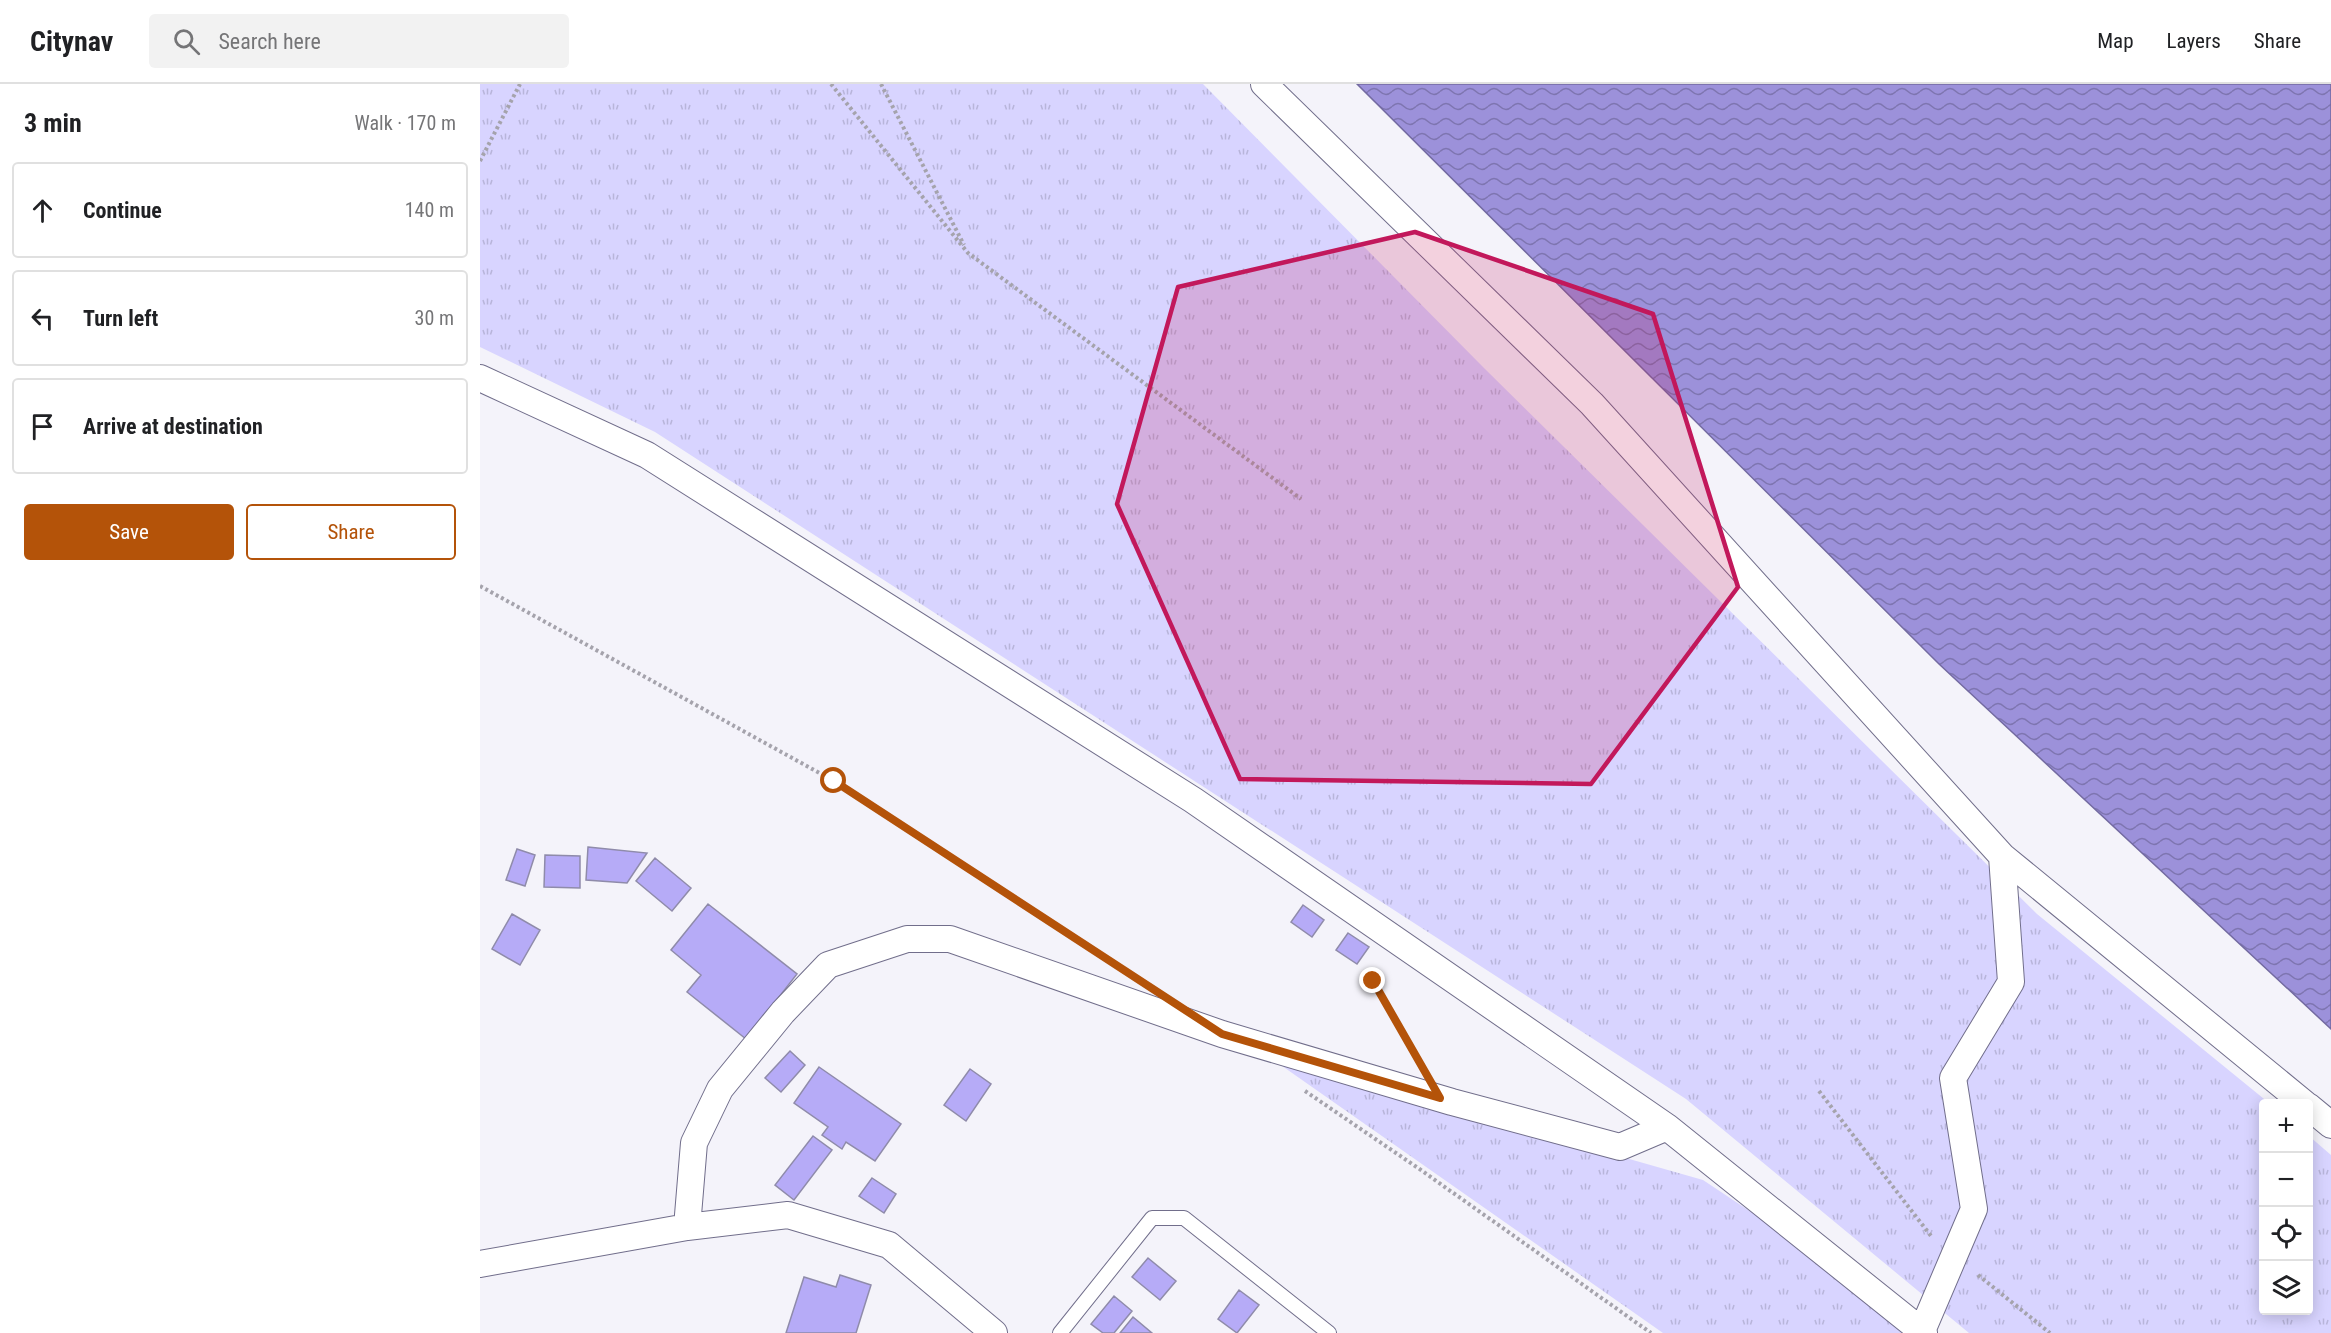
<!DOCTYPE html>
<html lang="en">
<head>
<meta charset="utf-8">
<style>
	:root { --surface:#fff; --page:#f2f2f2; --text:#202124; --muted:#757577; --line:#e0e0e0; --accent:#b45309 }
	body { margin:0; font-family:"Roboto Condensed",sans-serif; background:var(--page); color:var(--text) }
	.controls { position:absolute; right:18px; bottom:18px; display:grid; overflow:hidden; border-radius:6px; box-shadow:0 3px 15px #0003 }
	.controls button { width:54px; height:54px; display:grid; place-items:center; padding:0; border:0; border-bottom:2px solid var(--line); background:var(--surface); color:var(--text); font:30px sans-serif }
	.stop { position:absolute; width:18px; height:18px; margin:-14px; border:4px solid #b45309; border-radius:50%; background:#fff }
	.stop.end { background:#b45309; border-color:#fff; box-shadow:0 2px 6px #0008 }
	.list { margin:0; padding:0; list-style:none }
	h2 { display:flex; justify-content:space-between; align-items:center; height:78px; margin:0; padding:0 24px; font-size:26px }
	h2 small { font-size:20px; font-weight:400; color:var(--muted) }
	.list li { display:grid; grid-template-columns:39px 1fr auto; gap:18px; align-items:center; box-sizing:border-box; height:96px; margin:0 12px 12px; padding:0 12px; border:2px solid var(--line); border-radius:6px }
	.list b { display:block; font-size:22px; white-space:nowrap }
	.list em { font-size:20px; font-style:normal; color:var(--muted) }
	.actions { display:flex; gap:12px; padding:18px 24px }
	.actions a { flex:1; padding:14px 0; border:2px solid var(--accent); border-radius:6px; text-align:center; font-size:21px; color:var(--accent) }
	.actions .main { background:var(--accent); color:#fff }
	.icon { flex:none; width:33px; height:33px; fill:none; stroke:currentColor; stroke-width:2; stroke-linecap:round; stroke-linejoin:round }
	.map { position:relative; flex:none; width:1851px; height:1249px; overflow:hidden }
	header { display:flex; align-items:center; gap:36px; box-sizing:border-box; height:84px; padding:0 30px; background:var(--surface); border-bottom:2px solid var(--line) }
	header strong { font-size:28px }
	nav { display:flex; gap:33px; margin-inline-start:auto; font-size:21px }
	.search { width:420px; height:54px; background:var(--page); display:flex; align-items:center; gap:15px; box-sizing:border-box; padding:0 21px; border-radius:6px; color:var(--muted); font-size:22px }
	main { display:flex }
	aside { flex:1; background:var(--surface) }
	.map>svg:first-child { display:block }
	.grass { fill:url(#grass-tufts) }
	.water { fill:url(#water-waves); stroke:#736aa1; stroke-width:1.5 }
	.building { fill:#b6abf7; stroke:#8f8baa; stroke-width:1.5 }
	.lines { fill:none; stroke-linecap:round; stroke-linejoin:round }
	.lane-casing { stroke:#716e8b; stroke-width:16 }
	.street-casing { stroke:#716e8b; stroke-width:28 }
	.path { stroke:#a5a3ac; stroke-width:4; stroke-dasharray:3 3; stroke-linecap:butt }
	.lane { stroke:#fff; stroke-width:14 }
	.street { stroke:#fff; stroke-width:26 }
	.route { stroke:#b45309; stroke-width:8 }
	.marked { fill:#c2185b; fill-opacity:0.2; stroke:#c2185b; stroke-width:4.5; stroke-linejoin:round }
</style>
</head>
<body>
<header>
<strong>Citynav</strong>
<div class="search"><svg class="icon" aria-label="search" viewBox="0 0 24 24"><circle cx="10" cy="10" r="6"/><path d="M15 15l6 6"/></svg>Search here</div>
<nav><a>Map</a><a>Layers</a><a>Share</a></nav>
</header>
<main>
<aside>
<h2>3 min<small>Walk · 170 m</small></h2>
<ul class="list">
<li><svg class="icon" aria-label="ahead" viewBox="0 0 24 24"><path d="M12 20V5M6 11l6-6 6 6"/></svg><div><b>Continue</b></div><em>140 m</em></li>
<li><svg class="icon" aria-label="left" viewBox="0 0 24 24"><path d="M17 20v-9H6M10 6l-5 5 5 5"/></svg><div><b>Turn left</b></div><em>30 m</em></li>
<li><svg class="icon" aria-label="arrive" viewBox="0 0 24 24"><path d="M6 21V4h12l-3 4 3 4H6"/></svg><div><b>Arrive at destination</b></div></li>
</ul>
<div class="actions"><a class="main">Save</a><a>Share</a></div>
</aside>
<div class="map">
<svg width="1851" height="1249" viewBox="0 0 1851 1249">
	<defs>
		<pattern id="grass-tufts" width="24" height="20" patternUnits="userSpaceOnUse" patternTransform="scale(1.5)"><rect width="24" height="20" fill="#d8d4ff"/><path d="M3 7l-1-3M5 7V3M7 7l1-3M15 17l-1-3M17 17v-4M19 17l1-3" fill="none" stroke="#b8b5da"/></pattern>
		<pattern id="water-waves" width="16" height="10" patternUnits="userSpaceOnUse" patternTransform="scale(1.5)"><rect width="16" height="10" fill="#9c91da"/><path d="M0 5q4-4 8 0t8 0" fill="none" stroke="#7e75b0"/></pattern>
	</defs>
	<rect width="100%" height="100%" fill="#f4f3fa"/>
	<path class="grass" d="M0 0H723L1004 284 1557 830 1789 1019 1784 1020V1226H1828L1829 1052 1851 1071V1249H1489L1206 1015 175 348 0 263Z
		M788 972 1223 1096 1313 1156 1422 1249H1183Z"/>
	<path class="water" d="M877 0H1851V945L1459 580Z"/>
	<path class="building" d="M108 763 167 769 147 799 106 796Z
		M37 765 55 771 45 802 26 796Z
		M65 771 100 772V804L64 803Z
		M175 774 211 804 192 827 156 797Z
		M228 820 317 890 266 955 207 908 221 891 191 866Z
		M823 821 844 836 832 853 811 838Z
		M32 830 60 846 40 881 12 865Z
		M868 849 889 863 877 880 856 866Z
		M310 967 325 981 301 1008 285 994Z
		M339 983 421 1040 395 1077 366 1058 362 1065 342 1051 348 1043 314 1019Z
		M490 985 511 1000 486 1037 464 1021Z
		M333 1052 352 1066 314 1116 295 1101Z
		M392 1094 416 1110 404 1129 379 1112Z
		M668 1174 696 1197 680 1216 652 1193Z
		M360 1191 391 1201 376 1249H306L324 1193 356 1203Z
		M759 1206 779 1221 757 1249 738 1235Z
		M634 1212 652 1227 634 1249H623L611 1240Z
		M653 1233 672 1249H640Z"/>
	<g class="lines">
		<defs>
			<path id="lane" d="M580 1249 672 1134H704L849 1249"/>
			<path id="street" d="M784 0 1112 320 1522 772 1825 1020
				M0 294 167 371 713 716 1187 1043 1444 1249
				M1828 1022 1851 1041
				M207 1143 214 1059 240 1005 303 928 348 881 427 855H470L742 950 972 1018 1140 1063 1187 1043
				M0 1180 207 1143 308 1131 409 1161 514 1249
				M1442 1247 1494 1125 1473 994 1531 898 1522 772"/>
		</defs>
		<use href="#lane" class="lane-casing"/>
		<use href="#street" class="street-casing"/>
		<path class="path" d="M351 0 488 169 821 415
			M401 0 484 161
			M0 77 40 0
			M0 502 354 697 632 878
			M893 897 939 977
			M825 1007 938 1084 1171 1249
			M1339 1007 1451 1152
			M1498 1191 1570 1249"/>
		<use href="#lane" class="lane"/>
		<use href="#street" class="street"/>
	</g>
	<g class="lines">
		<path class="route" d="M354 697 742 950 960 1014 893 897"/>
	</g>
	<path class="marked" d="M935 148 1173 230 1258 503 1111 700 760 695 637 420 698 203Z"/>
</svg>
<div class="controls">
<button>+</button>
<button>−</button>
<button><svg class="icon" aria-label="locate" viewBox="0 0 24 24"><circle cx="12" cy="12" r="6"/><path d="M12 2v4M12 18v4M2 12h4M18 12h4"/></svg></button>
<button><svg class="icon" aria-label="layers" viewBox="0 0 24 24"><path d="M12 4l9 5-9 5-9-5zM3 14l9 5 9-5"/></svg></button>
</div>
<div class="stop" style="left:354px;top:697px"></div>
<div class="stop end" style="left:893px;top:897px"></div>
</div>
</main>
</body>
</html>
